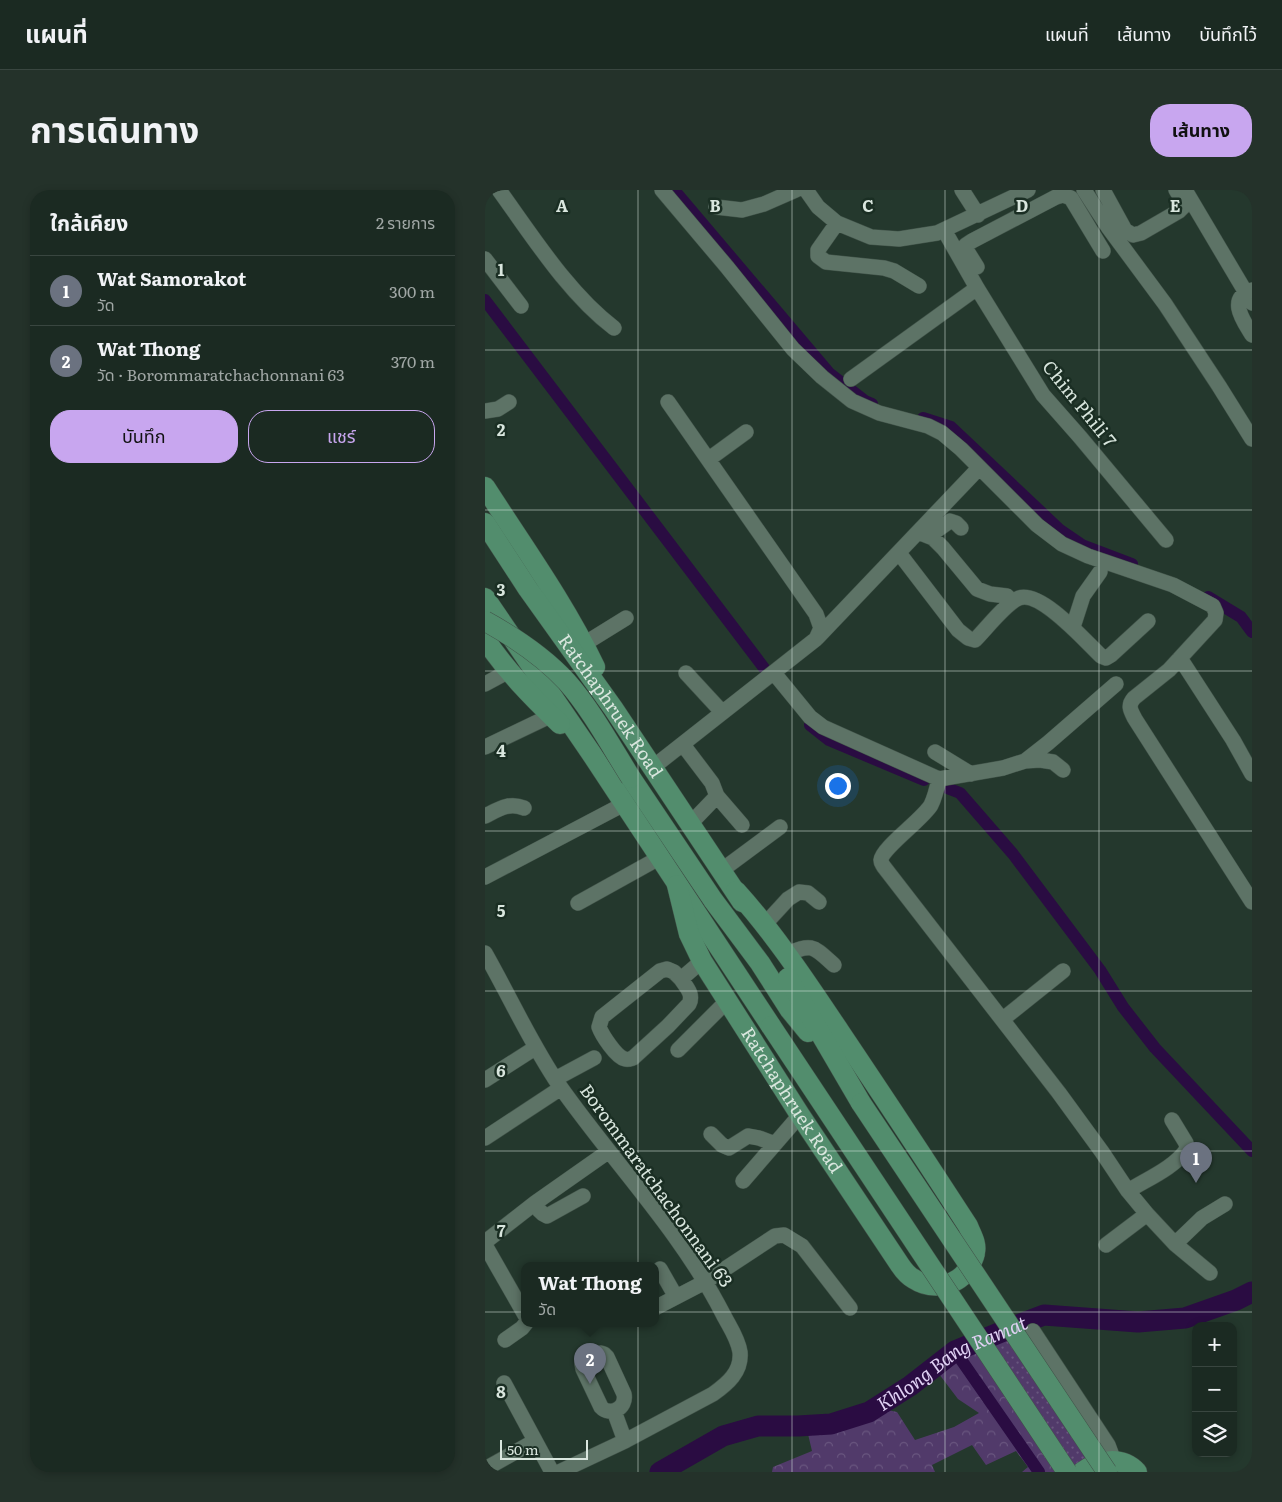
<!DOCTYPE html>
<html lang="th">
<head>
<meta charset="utf-8">
<style>
	:root { --surface:#1b2a22; --page:#24322a; --text:#f1f3f6; --muted:#a0a7a5; --line:#394640; --accent:#c8a6ef }
	body { margin:0; font-family:Literata,"Noto Sans Thai",serif; background:var(--page); color:var(--text) }
	.controls { position:absolute; right:15px; bottom:15px; display:grid; overflow:hidden; border-radius:10px; box-shadow:0 2px 8px #0003 }
	.controls button { width:45px; height:45px; display:grid; place-items:center; padding:0; border:0; border-bottom:1px solid var(--line); background:var(--surface); color:var(--text); font:25px sans-serif }
	.scale { position:absolute; left:15px; bottom:12px; width:88px; box-sizing:border-box; padding-left:5px; border:2px solid #d9e6de; border-top:0; font-size:14px; line-height:18px; white-space:nowrap; color:#d9e6de; -webkit-text-stroke:4px #1a2e23; paint-order:stroke }
	.you { position:absolute; left:352px; top:595px; width:18px; height:18px; margin:-12px; border:4px solid #fff; border-radius:50%; background:#1a73e8; box-shadow:0 0 0 8px #1a73e833 }
	.badge { display:grid; place-items:center; width:32px; height:32px; border-radius:50%; background:var(--accent); color:#fff; font-size:16px; font-weight:700 }
	.pin { position:absolute; translate:-50% -41px; filter:drop-shadow(0 1px 2px #0008) }
	.pin::after { content:''; position:absolute; top:26px; width:18px; height:15px; background:inherit; clip-path:polygon(0 0,100% 0,50% 100%) }
	.popup { position:absolute; left:36px; top:1072px; width:138px; height:65px; box-sizing:border-box; display:grid; place-content:center; border-radius:10px; background:var(--surface); filter:drop-shadow(0 1px 4px #0005); font-size:16px; white-space:nowrap; color:var(--muted) }
	.popup b { font-size:19px; color:var(--text) }
	.popup::after { content:''; position:absolute; left:50%; top:100%; margin-left:-10px; border:10px solid transparent; border-top-color:var(--surface) }
	.list { margin:0; padding:0; list-style:none }
	h2 { display:flex; justify-content:space-between; align-items:center; height:65px; margin:0; padding:0 20px; font-size:21px }
	h2 small { font-size:16px; font-weight:400; color:var(--muted) }
	.list li { display:grid; grid-template-columns:32px 1fr auto; gap:15px; align-items:center; box-sizing:border-box; height:70px; padding:0 20px; border-top:1px solid var(--line) }
	.list b { display:block; font-size:19px; white-space:nowrap }
	.list p { margin:0; font-size:16px; white-space:nowrap; color:var(--muted) }
	.list em { font-size:16px; font-style:normal; color:var(--muted) }
	.actions { display:flex; gap:10px; padding:15px 20px }
	.actions a { flex:1; padding:11px 0; border:1px solid var(--accent); border-radius:20px; text-align:center; font-size:18px; color:var(--accent) }
	.actions .main { background:var(--accent); color:#111 }
	.icon { flex:none; width:28px; height:28px; fill:none; stroke:currentColor; stroke-width:2; stroke-linecap:round; stroke-linejoin:round }
	.map { position:relative; flex:none; width:767px; height:1282px; overflow:hidden; border-radius:20px }
	header { display:flex; align-items:center; gap:30px; box-sizing:border-box; height:70px; padding:0 25px; background:var(--surface); border-bottom:1px solid var(--line) }
	header strong { font-size:24px }
	nav { display:flex; gap:28px; margin-inline-start:auto; font-size:18px }
	.intro { display:flex; align-items:center; justify-content:space-between; box-sizing:border-box; height:120px; padding:0 30px }
	h1 { margin:0; font-size:35px }
	.button { padding:12px 22px; border-radius:20px; background:var(--accent); color:#111; font-size:18px; font-weight:700 }
	main { display:flex; gap:30px; padding:0 30px }
	aside { flex:1; background:var(--surface); border-radius:20px; box-shadow:0 2px 8px #0003 }
	.map>svg:first-child { display:block }
	.grass { fill:url(#grass-dots) }
	.forest { fill:url(#forest-crowns) }
	.lines { fill:none; stroke-linecap:round; stroke-linejoin:round }
	.canal { stroke:#2a0c42; stroke-width:12 }
	.river { stroke:#2a0c42; stroke-width:21 }
	.minor-casing { stroke:#415349; stroke-width:16 }
	.major-casing { stroke:#415349; stroke-width:21 }
	.minor { stroke:#5d7366; stroke-width:15 }
	.major { stroke:#528d6d; stroke-width:20 }
	.major-bridge-casing { stroke:#415349; stroke-width:21; stroke-linecap:butt }
	.major-bridge { stroke:#528d6d; stroke-width:20 }
	.grid { fill:none; stroke:#d9e6de; stroke-width:1; stroke-opacity:0.55 }
	.labels { text-anchor:middle; stroke-width:5; stroke-linejoin:round; paint-order:stroke }
	.street-label { font-size:18px; fill:#d9e6de; stroke:#1a2e23 }
	.water-label { font-size:19px; font-style:italic; fill:#e0d1f4; stroke:#1a2e23 }
	.grid-label { font-size:16px; text-anchor:middle; font-weight:bold; fill:#d9e6de; stroke:#1a2e23; stroke-width:5; stroke-linejoin:round; paint-order:stroke }
</style>
</head>
<body>
<header>
<strong>แผนที่</strong>
<nav><a>แผนที่</a><a>เส้นทาง</a><a>บันทึกไว้</a></nav>
</header>
<div class="intro"><h1>การเดินทาง</h1><a class="button">เส้นทาง</a></div>
<main>
<aside>
<h2>ใกล้เคียง<small>2 รายการ</small></h2>
<ul class="list">
<li><span class="badge" style="background:#6b7280">1</span><div><b>Wat Samorakot</b><p>วัด</p></div><em>300 m</em></li>
<li><span class="badge" style="background:#6b7280">2</span><div><b>Wat Thong</b><p>วัด · Borommaratchachonnani 63</p></div><em>370 m</em></li>
</ul>
<div class="actions"><a class="main">บันทึก</a><a>แชร์</a></div>
</aside>
<div class="map">
<svg width="767" height="1282" viewBox="0 0 767 1282">
	<defs>
		<pattern id="grass-dots" width="8" height="8" patternUnits="userSpaceOnUse" patternTransform="scale(1.25)"><rect width="8" height="8" fill="#513a6a"/><path d="M2 2h.1M6 6h.1" fill="none" stroke="#69567f" stroke-width="1.8" stroke-linecap="round"/></pattern>
		<pattern id="forest-crowns" width="20" height="18" patternUnits="userSpaceOnUse" patternTransform="scale(1.25)"><rect width="20" height="18" fill="#513a6a"/><path d="M2 6a3 3 0 1 1 6 0M12 15a3 3 0 1 1 6 0" fill="none" stroke="#69567f"/></pattern>
	</defs>
	<rect width="100%" height="100%" fill="#24382d"/>
	<path class="grass" d="M541 1135 621 1263 589 1277 492 1158Z"/>
	<path class="forest" d="M492 1158 579 1282H537L543 1277 531 1261 501 1275 487 1255 447 1275 450 1282H287L288 1277 327 1261 323 1244 382 1227 398 1219 412 1222 430 1250 469 1237 494 1223 473 1209 454 1184 469 1170Z"/>
	<g class="lines">
		<path class="canal" d="M189 0 344 183 380 211 387 214
			M0 110 279 478
			M438 228 466 237 575 340 597 355 647 374
			M723 407 756 427 767 442
			M325 535 344 550 439 590
			M462 598 475 603 528 664 615 780 638 817 670 858 767 961
			M470 1161 554 1282"/>
		<path class="river" id="s1" d="M175 1282 238 1246 273 1236H313L346 1234 384 1222 425 1196 470 1161 543 1131 559 1125 653 1132 700 1128 751 1110 767 1102"/>
		<defs>
			<path id="minor" d="M14 0C48 47 83 103 129 138
				M177 0 242 77 308 159 337 187 367 211 394 223 443 236 457 243 476 259 552 335 577 354 603 366 688 395 728 416 731 423 730 430 684 480 649 508C642 516 646 521 650 529L767 712
				M321 0 333 17 352 33 386 47 414 49 452 43 543 0
				M477 0 493 25
				M599 0 623 37 680 114 734 196 767 249
				M618 0 640 40 648 45 656 43 694 21 699 16 697 10 691 0
				M700 0 767 113
				M231 17 257 20 279 14 311 0
				M352 33 333 60V66L341 72 399 78 409 81 434 96
				M459 40 492 98 558 205 595 247 681 350
				M0 69 36 116
				M492 77 482 61 481 55 487 51 571 7 578 5 586 8 618 61
				M767 100C742 109 758 130 767 145
				M366 189 492 98
				M0 221 13 219 24 212
				M224 269 261 242
				M433 342 448 348 458 358 492 399 505 404 522 406 527 412
				M444 346 465 331 471 333 476 338
				M414 363 473 440 483 448 490 450C501 439 521 413 534 408 556 400 601 452 616 466L621 468 626 465 663 431
				M588 437 598 406 615 382
				M332 448 494 278
				M99 454 141 428
				M695 468 748 550 767 584
				M201 483 237 522
				M289 483 325 527 338 537 454 589C452 598 450 607 446 615 438 629 397 658 396 670 396 673 397 674 399 677L574 903 617 962 643 1001 662 1024 690 1054 725 1083
				M0 494 24 481
				M0 557 67 525
				M202 560 227 593 232 606 205 634
				M450 562 486 584
				M540 571 563 553 631 494
				M167 578 331 449 336 438 331 424 183 212
				M454 589 518 578 540 571 555 570 568 572 578 580
				M232 606 257 635
				M0 626C14 619 24 612 39 618
				M237 680 295 637
				M0 687 139 614
				M93 713 174 668
				M280 734 303 709 314 702 323 703 334 712
				M0 763C25 807 46 854 74 895 128 972 195 1040 238 1124 244 1136 253 1148 255 1162 257 1182 242 1194 228 1204L140 1251 74 1282
				M301 764C328 753 328 756 349 775
				M196 789C201 797 209 804 204 814L183 836 148 868C145 869 143 870 140 869 131 867 117 845 114 837L117 827 175 781 182 779 189 782 196 789 217 771
				M518 829 578 781
				M193 860 242 811
				M70 889 109 868
				M0 890 50 858
				M226 944 237 955 244 958 263 946 274 948 290 954
				M0 948 76 898
				M258 991 315 925
				M643 1001C662 989 689 978 702 959L701 953 687 930
				M50 1013C53 1019 55 1023 62 1026L98 1006
				M0 1052 50 1013 124 961
				M690 1054 717 1028 740 1014
				M0 1055 40 1125
				M621 1055 662 1024
				M175 1079 191 1107
				M170 1118 220 1092 290 1046 299 1045 317 1056 365 1118
				M548 1141 623 1255 629 1271
				M20 1150 37 1138 41 1133
				M116 1163 119 1164 122 1167 139 1204C142 1218 125 1227 116 1217L98 1179 97 1174 99 1171Z
				M19 1193 67 1282
				M129 1221 140 1251
				M0 1279 50 1251"/>
			<g id="major">
				<path d="M0 297C38 356 80 414 110 477"/>
				<path id="s2" d="M0 333 43 399 128 518 257 712"/>
				<path d="M0 408 106 563 286 836"/>
				<path d="M0 449C21 481 48 508 75 534"/>
				<path d="M146 588 228 710 275 773 305 820 323 842"/>
				<path id="s3" d="M192 695 204 744 217 771 315 925 415 1075C419 1081 423 1086 429 1089 447 1101 474 1096 484 1077 486 1073 490 1067 490 1062 492 1053 486 1044 483 1036 441 971 398 906 355 842 322 793 290 744 251 701"/>
				<path d="M303 788 376 913"/>
				<path d="M597 1282C614 1269 637 1266 652 1282"/>
			</g>
		</defs>
		<use href="#minor" class="minor-casing"/>
		<use href="#major" class="major-casing"/>
		<use href="#minor" class="minor"/>
		<use href="#major" class="major"/>
		<defs>
			<path id="major-bridge" d="M0 431C29 447 59 467 82 492 106 519 127 558 146 588
				M286 836 582 1282
				M376 913 622 1282"/>
		</defs>
		<use href="#major-bridge" class="major-bridge-casing"/>
		<use href="#major-bridge" class="major-bridge"/>
	</g>
	<path class="grid" d="M153 0V1282M307 0V1282M460 0V1282M614 0V1282M0 160H767M0 320H767M0 481H767M0 641H767M0 801H767M0 961H767M0 1122H767"/>
	<g class="labels">
		<g class="street-label">
			<text transform="translate(594 214) rotate(51)" y="6">Chim Phili 7</text>
			<text dy="6" stroke="none"><textPath href="#s2" startOffset="222">Ratchaphruek Road</textPath></text>
			<text dy="6" stroke="none"><textPath href="#s3" startOffset="246">Ratchaphruek Road</textPath></text>
			<text transform="translate(171 996) rotate(54)" y="6">Borommaratchachonnani 63</text>
		</g>
		<g class="water-label">
			<text dy="7" stroke="none"><textPath href="#s1" startOffset="319">Khlong Bang Ramat</textPath></text>
		</g>
	</g>
	<g class="grid-label">
		<text x="77" y="22">A</text>
		<text x="230" y="22">B</text>
		<text x="383" y="22">C</text>
		<text x="537" y="22">D</text>
		<text x="690" y="22">E</text>
		<text x="16" y="86">1</text>
		<text x="16" y="246">2</text>
		<text x="16" y="406">3</text>
		<text x="16" y="567">4</text>
		<text x="16" y="727">5</text>
		<text x="16" y="887">6</text>
		<text x="16" y="1047">7</text>
		<text x="16" y="1208">8</text>
	</g>
</svg>
<div class="controls">
<button>+</button>
<button>−</button>
<button><svg class="icon" aria-label="layers" viewBox="0 0 24 24"><path d="M12 4l9 5-9 5-9-5zM3 14l9 5 9-5"/></svg></button>
</div>
<div class="scale">50 m</div>
<div class="you"></div>
<div class="pin badge" style="left:711px;top:993px;background:#6b7280">1</div>
<div class="pin badge" style="left:105px;top:1194px;background:#6b7280">2</div>
<div class="popup"><b>Wat Thong</b>วัด</div>
</div>
</main>
</body>
</html>
